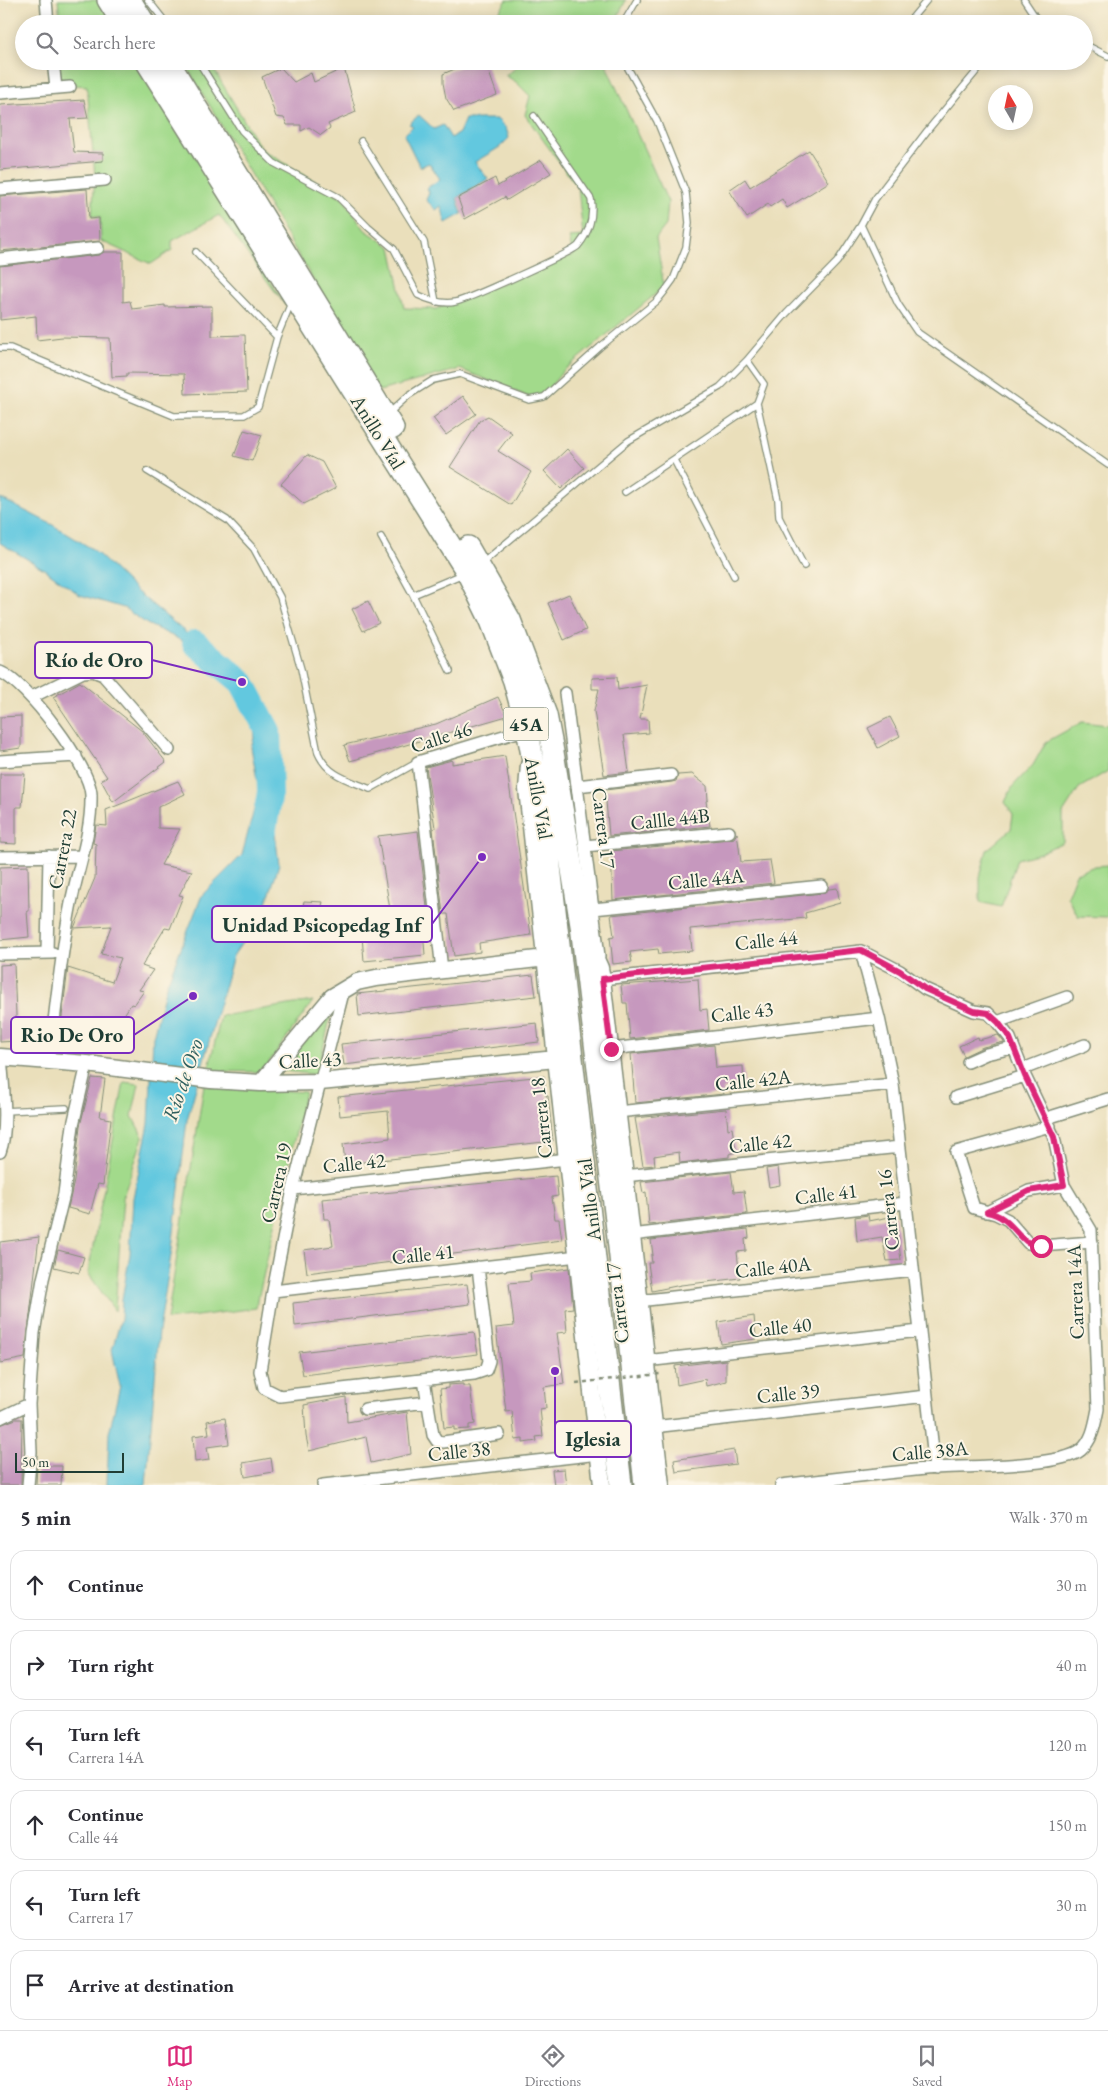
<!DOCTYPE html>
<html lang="en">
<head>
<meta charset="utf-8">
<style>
	:root { --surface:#fff; --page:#f7f7f7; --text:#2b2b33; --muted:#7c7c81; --line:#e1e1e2; --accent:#db2777 }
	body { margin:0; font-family:"EB Garamond",serif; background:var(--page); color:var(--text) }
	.compass { position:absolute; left:988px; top:85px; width:45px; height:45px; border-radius:50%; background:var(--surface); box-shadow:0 2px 12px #0003; rotate:351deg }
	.scale { position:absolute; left:15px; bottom:12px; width:109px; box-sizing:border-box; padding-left:5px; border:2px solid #1f3d34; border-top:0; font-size:14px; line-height:18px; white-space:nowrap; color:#1f3d34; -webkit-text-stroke:4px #fcf5e5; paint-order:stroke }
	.stop { position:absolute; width:15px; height:15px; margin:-11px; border:4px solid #db2777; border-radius:50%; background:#fff }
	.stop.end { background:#db2777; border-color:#fff; box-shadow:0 1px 5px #0008 }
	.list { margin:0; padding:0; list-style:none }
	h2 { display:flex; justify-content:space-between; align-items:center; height:65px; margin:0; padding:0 20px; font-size:21px }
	h2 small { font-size:16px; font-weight:400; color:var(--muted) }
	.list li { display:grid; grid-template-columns:32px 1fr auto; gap:15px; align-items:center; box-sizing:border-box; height:70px; margin:0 10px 10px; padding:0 10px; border:1px solid var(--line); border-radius:15px }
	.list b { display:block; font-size:19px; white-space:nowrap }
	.list p { margin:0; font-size:16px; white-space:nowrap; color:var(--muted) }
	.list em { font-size:16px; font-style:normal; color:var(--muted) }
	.icon { flex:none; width:28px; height:28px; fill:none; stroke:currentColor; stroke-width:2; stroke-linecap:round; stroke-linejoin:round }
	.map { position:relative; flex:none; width:1108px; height:1485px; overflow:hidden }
	.search { position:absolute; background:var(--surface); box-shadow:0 2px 12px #0003; left:15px; right:15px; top:15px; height:55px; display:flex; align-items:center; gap:12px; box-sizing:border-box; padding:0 18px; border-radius:28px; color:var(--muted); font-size:19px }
	.sheet { height:545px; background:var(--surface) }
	nav { display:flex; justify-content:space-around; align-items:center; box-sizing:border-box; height:70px; border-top:1px solid var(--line); background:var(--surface); font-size:14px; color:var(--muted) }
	nav a { display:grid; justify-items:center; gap:2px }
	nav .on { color:var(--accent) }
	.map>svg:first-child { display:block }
	.green { fill:#a2da8b; stroke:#608c60 }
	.water { fill:#62c8df; stroke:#40828a }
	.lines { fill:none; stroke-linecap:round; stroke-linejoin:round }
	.river { stroke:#62c8df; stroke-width:26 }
	.building { fill:#c698be }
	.lane-casing { stroke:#848e78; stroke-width:8 }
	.street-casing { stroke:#848e78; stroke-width:14 }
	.secondary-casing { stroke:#848e78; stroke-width:19 }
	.highway-casing { stroke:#848e78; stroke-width:24 }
	.lane { stroke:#fff; stroke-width:5.5 }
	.street { stroke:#fff; stroke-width:11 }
	.secondary { stroke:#fff; stroke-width:16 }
	.highway { stroke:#fff; stroke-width:21 }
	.path-bridge { stroke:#848e78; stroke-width:2.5; stroke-dasharray:4 4; stroke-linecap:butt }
	.route { stroke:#db2777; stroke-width:6 }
	.labels { text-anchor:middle; stroke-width:4; stroke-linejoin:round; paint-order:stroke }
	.shield { fill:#fcf5e5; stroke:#617469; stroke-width:1 }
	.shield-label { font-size:19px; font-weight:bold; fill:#1f3d34 }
	.street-label { font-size:20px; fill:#1f3d34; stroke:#fcf5e5 }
	.water-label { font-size:21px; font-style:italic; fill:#30605f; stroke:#fcf5e5 }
	.leader { fill:none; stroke:#7b2cbf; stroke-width:2 }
	.callout-dot { fill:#7b2cbf; stroke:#fcf5e5; stroke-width:2 }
	.callout { fill:#fcf5e5; stroke:#7b2cbf; stroke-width:2 }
	.callout-label { font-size:21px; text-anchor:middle; font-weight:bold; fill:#1f3d34 }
</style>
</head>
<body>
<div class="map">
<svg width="1108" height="1485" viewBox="0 0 1108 1485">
	<rect width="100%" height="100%" fill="#fcf5e5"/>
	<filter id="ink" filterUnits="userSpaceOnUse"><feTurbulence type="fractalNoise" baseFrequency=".02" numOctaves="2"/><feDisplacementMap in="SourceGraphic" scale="10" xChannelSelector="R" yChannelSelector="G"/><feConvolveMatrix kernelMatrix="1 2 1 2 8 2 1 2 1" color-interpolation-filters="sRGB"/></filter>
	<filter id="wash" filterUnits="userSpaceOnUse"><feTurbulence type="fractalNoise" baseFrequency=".0096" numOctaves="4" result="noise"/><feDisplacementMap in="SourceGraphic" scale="20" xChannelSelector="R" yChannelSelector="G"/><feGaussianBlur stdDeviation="1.12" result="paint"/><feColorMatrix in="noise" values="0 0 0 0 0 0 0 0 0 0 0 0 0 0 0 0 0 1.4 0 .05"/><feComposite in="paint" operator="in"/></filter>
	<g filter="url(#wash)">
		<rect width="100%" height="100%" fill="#eadfbb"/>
		<path class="green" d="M58 0H102L116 24H58L60 19Z
			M507 0H626L614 24H500L497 15Z
			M55 61H138L285 305 219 215 172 241V250L151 264 101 241 100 217 92 216 95 176 87 86 59 84Z
			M513 61H608L607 67 668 202 666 225 656 238 664 287 563 371 545 393 529 397 460 369 379 391 188 69 213 68 261 149 343 198 365 230 391 247 404 308 436 309 573 255 569 237 583 236 578 188 525 115 530 96 516 82 505 75 515 69Z
			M1082 722 1108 725V771L1079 788 1063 813V842L1040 853 1017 859 1001 907 980 902V877L987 850 1011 829 1013 814 1005 802 1013 786 1033 765 1046 742Z
			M1108 865V917L1078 916 1067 896 1076 873 1095 866Z
			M313 1001 262 1072 208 1071 221 1016Z
			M333 1006 317 1075 276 1070Z
			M124 1082 139 1084 132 1116 143 1137 123 1197 115 1311 88 1273Z
			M204 1085 305 1092 256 1308 167 1320Z"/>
		<path class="water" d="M419 115 434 129 443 125 451 138 459 133 465 119H497L506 128 509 138 500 147 475 162 488 179 457 198 462 214 446 223 441 206 436 210 426 200 429 192 427 188 440 179 429 163 420 167 404 135 413 126 409 124Z
			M0 498 51 524 94 550 136 591 221 662 241 696 258 701 279 864 265 909 233 956 187 1120 172 1249 159 1331 146 1485H107L109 1433 120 1386 112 1350 121 1319 122 1299 130 1254 133 1198 149 1124 153 1037 166 986 202 895 242 855 259 791 251 747 255 735 251 716 232 689 211 671 187 643 147 624 124 608 80 595 44 569 0 543Z"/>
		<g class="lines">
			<path class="river" d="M195 643 242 682 268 731 270 792 264 828"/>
		</g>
		<g id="blocks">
			<path class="building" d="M473 61H485L497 95 454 111 446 98 443 83V74Z
				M281 68 294 82 311 73 314 82 344 68 356 112 328 124 330 128 321 135 309 127 301 131V125H287L284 118 276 117 262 77Z
				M84 100 88 118 70 119 74 152 103 153V161L0 170V105Z
				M809 150 829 182 787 208 782 199 770 207 768 204 747 218 729 190 745 179 750 187Z
				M541 160 551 173 507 200 505 197 465 219 458 198 495 178 498 186Z
				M87 189 89 219 99 218 100 241 0 251V196Z
				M104 252H123V302L130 301 132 309 165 305V307L212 306V336L245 335 247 392 185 394 184 374 127 373V376L112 377 110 338 62 337 37 340 36 316 0 320V266L99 255Z
				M463 396 476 414 446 435 433 418Z
				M488 416 512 433 498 451 531 472 511 505 450 467 480 420Z
				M244 430 262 435 252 461 234 456Z
				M567 449 584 468 561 489 544 471Z
				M307 455 322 462 336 488 304 504 281 484Z
				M569 594 586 630 564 640 548 603Z
				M368 601 379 623 363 631 352 609Z
				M617 677 618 690 647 685 640 719H648L649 733 624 735 629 772 604 775 594 711 599 689H592V678Z
				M80 682 142 731 166 762 113 802 101 780 107 777 53 697Z
				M498 697 507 716 350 761 344 745 436 724Z
				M21 716V748L0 751V717Z
				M890 717 900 736 878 748 868 728Z
				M505 756 531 935 479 943 480 952 454 956 448 914H443L433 829 435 828 426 767 452 760V764Z
				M0 774H25L22 807H16V844L0 843Z
				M692 774 707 786 708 800 706 801 710 826 609 836 605 790 672 782 676 781 678 775Z
				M178 781 185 794 158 807V828L180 829 161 865 192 871 179 895 183 896 170 929 165 928 142 966 153 970 139 990 144 991 134 1005 131 1004 120 1021 95 1018 87 1031 60 1033 68 968 112 982 121 958 101 954 111 926 74 928 95 878 96 844 93 843 96 825 107 826 106 810Z
				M418 831 428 916 422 917 425 955 364 961 362 936 394 934 378 836Z
				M737 833 741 862 770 860 774 883 613 900 611 851 730 839 734 838Z
				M28 866 29 911H27L29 937 0 940V867Z
				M837 888 840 903 805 913 806 918 690 929 692 951 659 954 658 949 630 952 632 962 613 964 610 937 614 936 611 915 823 893 829 889Z
				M304 901 323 902 314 935 298 932Z
				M14 964 17 1041 0 1042V965Z
				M533 975 536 996 359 1016 357 994Z
				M698 979 700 1010 707 1009 709 1030 630 1039 627 1003H623L621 985Z
				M537 1023 539 1042 344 1065 341 1044Z
				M998 1035 1004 1042 983 1047 964 1056 959 1046 978 1037 979 1040Z
				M714 1045 716 1068 743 1066 744 1088 723 1089 724 1094 635 1103 631 1054Z
				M544 1076 546 1096H548L553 1141 345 1164 343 1144 390 1138 388 1111 340 1116 338 1097Z
				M92 1078 105 1079 100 1117 111 1119 103 1185 98 1184 90 1214 68 1208 74 1181 80 1126Z
				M726 1109 728 1129 732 1128 736 1152 729 1154V1157L680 1163 679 1152 654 1156 655 1165 643 1166 635 1118Z
				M778 1167 780 1185 769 1187 766 1169Z
				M731 1172 734 1192 744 1191 747 1214 649 1225 646 1192 643 1193 641 1182Z
				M556 1176 558 1196 552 1197 555 1219H559L562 1240 307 1273 304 1250 333 1246 329 1219H324L322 1199Z
				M868 1215 869 1221 895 1216 901 1260 887 1261 882 1237 857 1241 855 1217Z
				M748 1229 749 1238 745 1239 746 1251 737 1252 740 1278 681 1285 652 1291 648 1263H652L651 1255H653L651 1240Z
				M39 1237 25 1358 0 1363V1242Z
				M58 1250 84 1257 79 1273 54 1267Z
				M569 1268 573 1308 565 1309 567 1332 557 1333 564 1384 544 1387 546 1408 540 1409 543 1436 536 1437 537 1441 523 1443V1439L515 1440 512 1411 506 1412 496 1328 514 1326 509 1283 531 1281 530 1273Z
				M467 1284 470 1304 295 1326 293 1303Z
				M754 1316 756 1339 721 1344 718 1322Z
				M474 1332 478 1354 303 1375 299 1352Z
				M726 1360V1381L706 1386 705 1379 677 1385 675 1366Z
				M463 1384V1386H470L475 1424 469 1425V1429L454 1430V1427L444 1428 440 1389 448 1388V1385Z
				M346 1397 347 1422 407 1412 411 1454 371 1463 366 1437 309 1451 306 1436 304 1405Z
				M225 1418 229 1444 207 1447 209 1460 195 1462 193 1436 209 1434 207 1421Z
				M16 1419H22L21 1485H0V1425Z
				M734 1450 736 1464 676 1472 674 1460Z
				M271 1458 273 1472 245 1477 243 1463Z
				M37 1466H62L61 1485H36Z
				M564 1469 566 1485H554L552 1470Z"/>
		</g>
	</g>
	<g filter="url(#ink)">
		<use href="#blocks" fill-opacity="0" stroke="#848e78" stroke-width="1"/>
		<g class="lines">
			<defs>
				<path id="lane" d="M148 0 167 24
					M1024 0 1040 24
					M623 24 637 0
					M907 24 927 0
					M1084 44 1108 56
					M198 61 242 131 274 163 338 197 368 227 394 249 418 295C429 300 442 305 455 302 467 300 571 253 578 246 589 233 594 216 591 199L534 116
					M361 141 424 242 436 302
					M861 225 898 304 917 332 1108 465
					M196 252 277 337
					M0 348H10L174 416 244 415 258 407 277 337 291 303
					M757 403 778 500 779 517 804 566
					M389 413 409 395 433 380 460 374 529 400 544 397 600 347 657 301 665 291 673 280 686 247 689 223 686 193 657 121 624 61
					M674 460 734 576
					M147 471 227 520 254 549 280 597 301 669 318 753C328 776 349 780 370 789L418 762
					M625 492 757 403 764 384 747 360
					M381 537 413 595 463 574
					M481 564 628 441 720 387 747 360 786 314 837 262 861 225 875 199 927 131 985 61
					M413 595 450 671
					M4 1111 66 1108"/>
				<path id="street" d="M46 0 48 24
					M53 61 56 88
					M0 93 70 87
					M0 189 105 180
					M0 259 98 248
					M0 672C26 682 91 767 91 795 92 832 78 867 71 903 62 948 57 994 52 1039L45 1051 35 1059
					M565 693 599 956
					M32 697 83 672 93 671 103 675 169 750
					M0 761 76 756
					M577 786 671 775
					M585 846 729 832
					M0 857 81 856
					M593 909 822 886
					M861 951 879 1018 893 1084 935 1469
					M47 952 49 856
					M0 954 53 953
					M442 970 418 762 527 729
					M602 979 861 951 900 971 925 989 974 1011 988 1013 997 1022 1010 1038 1025 1076 1054 1137 1064 1185 1091 1230 1098 1409C1095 1423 1093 1440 1081 1450 1061 1467 966 1466 935 1468 884 1473 832 1479 781 1485
					M344 989 293 1189 273 1291 260 1371 264 1388 280 1396 474 1374 486 1370 489 1361 478 1267
					M997 1022 1067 997
					M611 1049 879 1018
					M968 1062 986 1054 1013 1048
					M1023 1069 1085 1045
					M956 1097 1025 1076
					M617 1112 893 1084
					M1047 1118 1108 1099
					M1050 1126 956 1152 974 1208 996 1214 1008 1220 1028 1243 1041 1246 1092 1242
					M0 1152C9 1128 3 1083 1 1057
					M624 1176 900 1147
					M293 1189 567 1159
					M987 1212 1029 1191 1064 1185
					M631 1235 906 1203
					M273 1291 578 1256
					M638 1301 913 1270
					M645 1361 920 1331
					M424 1380 433 1435 437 1441 443 1442 499 1434
					M365 1409 428 1402
					M0 1418 29 1404
					M653 1427 927 1396
					M28 1485 31 1452 29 1404 34 1333 43 1279 64 1194 73 1125 87 1064
					M323 1485 599 1454"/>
				<path id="secondary" d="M529 765 527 789 602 1485
					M587 939 600 968 602 979 661 1485
					M0 1057 87 1064 211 1080 261 1083 320 1082 556 1059
					M261 1083 332 997 357 982 376 978 546 958"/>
				<path id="highway" d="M108 0 123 24
					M130 0 145 24
					M146 61 467 572 491 621 514 681 527 729 539 792 549 858 621 1485
					M168 61 393 428
					M468 547 510 620 546 715 552 746 581 925 617 1229 645 1485"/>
			</defs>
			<use href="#lane" class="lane-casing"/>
			<use href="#street" class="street-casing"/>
			<use href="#secondary" class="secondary-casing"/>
			<use href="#highway" class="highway-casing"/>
			<use href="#lane" class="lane"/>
			<use href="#street" class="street"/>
			<use href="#secondary" class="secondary"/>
			<use href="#highway" class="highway"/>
			<path class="path-bridge" d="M576 1383 660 1374"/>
		</g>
	</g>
	<g class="lines" filter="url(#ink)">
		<path class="route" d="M611 1049 602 979 861 950 900 971 925 989 974 1011 988 1013 998 1022 1010 1038 1025 1076 1054 1137 1064 1185 1029 1191 987 1212C1007 1216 1012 1229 1026 1241 1030 1244 1036 1245 1041 1246"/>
	</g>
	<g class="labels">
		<rect class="shield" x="503.5" y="707.5" width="45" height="33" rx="4"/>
		<g class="shield-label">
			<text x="526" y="731">45A</text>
		</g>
		<g class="street-label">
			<text transform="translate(378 432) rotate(58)" y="7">Anillo Víal</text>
			<text transform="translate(441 737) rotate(-18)" y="7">Calle 46</text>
			<text transform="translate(539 798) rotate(80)" y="7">Anillo Víal</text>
			<text transform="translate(670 819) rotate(-6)" y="7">Callle 44B</text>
			<text transform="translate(604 828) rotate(83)" y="7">Carrera 17</text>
			<text transform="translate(62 849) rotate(-79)" y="7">Carrera 22</text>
			<text transform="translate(706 879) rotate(-6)" y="7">Calle 44A</text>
			<text transform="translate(766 940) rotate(-6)" y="7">Calle 44</text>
			<text transform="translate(742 1012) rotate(-7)" y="7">Calle 43</text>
			<text transform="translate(310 1060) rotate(-3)" y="7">Calle 43</text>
			<text transform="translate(753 1080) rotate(-6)" y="7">Calle 42A</text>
			<text transform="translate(541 1118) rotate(-96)" y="7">Carrera 18</text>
			<text transform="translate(760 1143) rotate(-6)" y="7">Calle 42</text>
			<text transform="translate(354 1163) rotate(-6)" y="7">Calle 42</text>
			<text transform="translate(276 1183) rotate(-77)" y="7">Carrera 19</text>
			<text transform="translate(826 1194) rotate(-7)" y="7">Calle 41</text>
			<text transform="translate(589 1200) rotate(-97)" y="7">Anillo Víal</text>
			<text transform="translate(888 1210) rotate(-96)" y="7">Carrera 16</text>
			<text transform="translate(423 1254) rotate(-6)" y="7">Calle 41</text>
			<text transform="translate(773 1267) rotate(-6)" y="7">Calle 40A</text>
			<text transform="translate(1075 1292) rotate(-92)" y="7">Carrera 14A</text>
			<text transform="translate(617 1303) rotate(-97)" y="7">Carrera 17</text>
			<text transform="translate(780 1327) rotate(-6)" y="7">Calle 40</text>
			<text transform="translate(788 1393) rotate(-6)" y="7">Calle 39</text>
			<text transform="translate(459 1451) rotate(-6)" y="7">Calle 38</text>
			<text transform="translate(930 1451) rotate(-5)" y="7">Calle 38A</text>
		</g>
		<g class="water-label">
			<text transform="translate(183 1080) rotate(-71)" y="7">Río de Oro</text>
		</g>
	</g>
	<path class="leader" d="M242 682L152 660M482 857L432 924M193 996L134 1035M555 1371L555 1439"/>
	<g class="callout-dot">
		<circle cx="242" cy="682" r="5"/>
		<circle cx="482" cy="857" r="5"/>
		<circle cx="193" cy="996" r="5"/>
		<circle cx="555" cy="1371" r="5"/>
	</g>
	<g class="callout">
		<rect x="35" y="642" width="117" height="36" rx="5"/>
		<rect x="212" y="906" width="220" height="36" rx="5"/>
		<rect x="11" y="1017" width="123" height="36" rx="5"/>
		<rect x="555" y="1421" width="76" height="36" rx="5"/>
	</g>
	<g class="callout-label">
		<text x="94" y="667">Río de Oro</text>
		<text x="322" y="932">Unidad Psicopedag Inf</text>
		<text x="72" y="1042">Rio De Oro</text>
		<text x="593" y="1446">Iglesia</text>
	</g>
</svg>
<svg class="compass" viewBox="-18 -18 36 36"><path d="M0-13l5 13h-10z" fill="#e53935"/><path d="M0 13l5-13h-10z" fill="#7c7c81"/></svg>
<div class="scale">50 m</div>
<div class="stop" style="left:1041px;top:1246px"></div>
<div class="stop end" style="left:611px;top:1049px"></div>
<div class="search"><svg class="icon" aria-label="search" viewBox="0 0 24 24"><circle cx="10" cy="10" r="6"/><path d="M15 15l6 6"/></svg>Search here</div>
</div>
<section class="sheet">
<h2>5 min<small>Walk · 370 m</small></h2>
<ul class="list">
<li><svg class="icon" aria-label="ahead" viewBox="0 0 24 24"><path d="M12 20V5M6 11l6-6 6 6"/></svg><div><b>Continue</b></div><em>30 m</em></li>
<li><svg class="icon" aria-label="right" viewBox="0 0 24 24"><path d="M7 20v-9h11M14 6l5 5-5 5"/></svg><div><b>Turn right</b></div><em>40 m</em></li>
<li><svg class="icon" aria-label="left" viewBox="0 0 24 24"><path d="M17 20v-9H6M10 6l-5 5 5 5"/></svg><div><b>Turn left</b><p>Carrera 14A</p></div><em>120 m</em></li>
<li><svg class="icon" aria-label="ahead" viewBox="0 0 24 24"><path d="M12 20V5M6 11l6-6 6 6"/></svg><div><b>Continue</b><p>Calle 44</p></div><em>150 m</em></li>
<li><svg class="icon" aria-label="left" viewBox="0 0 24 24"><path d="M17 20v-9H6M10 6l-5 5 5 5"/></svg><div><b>Turn left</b><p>Carrera 17</p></div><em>30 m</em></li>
<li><svg class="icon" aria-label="arrive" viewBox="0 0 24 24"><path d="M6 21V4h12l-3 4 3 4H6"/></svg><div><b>Arrive at destination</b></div></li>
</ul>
</section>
<nav>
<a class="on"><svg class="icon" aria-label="map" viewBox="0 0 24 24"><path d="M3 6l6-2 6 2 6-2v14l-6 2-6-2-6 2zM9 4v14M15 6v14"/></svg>Map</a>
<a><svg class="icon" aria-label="directions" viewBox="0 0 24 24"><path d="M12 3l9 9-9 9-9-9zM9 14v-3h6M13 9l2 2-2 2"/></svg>Directions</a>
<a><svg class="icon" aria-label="saved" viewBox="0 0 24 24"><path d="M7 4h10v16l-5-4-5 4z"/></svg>Saved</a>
</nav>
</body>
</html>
